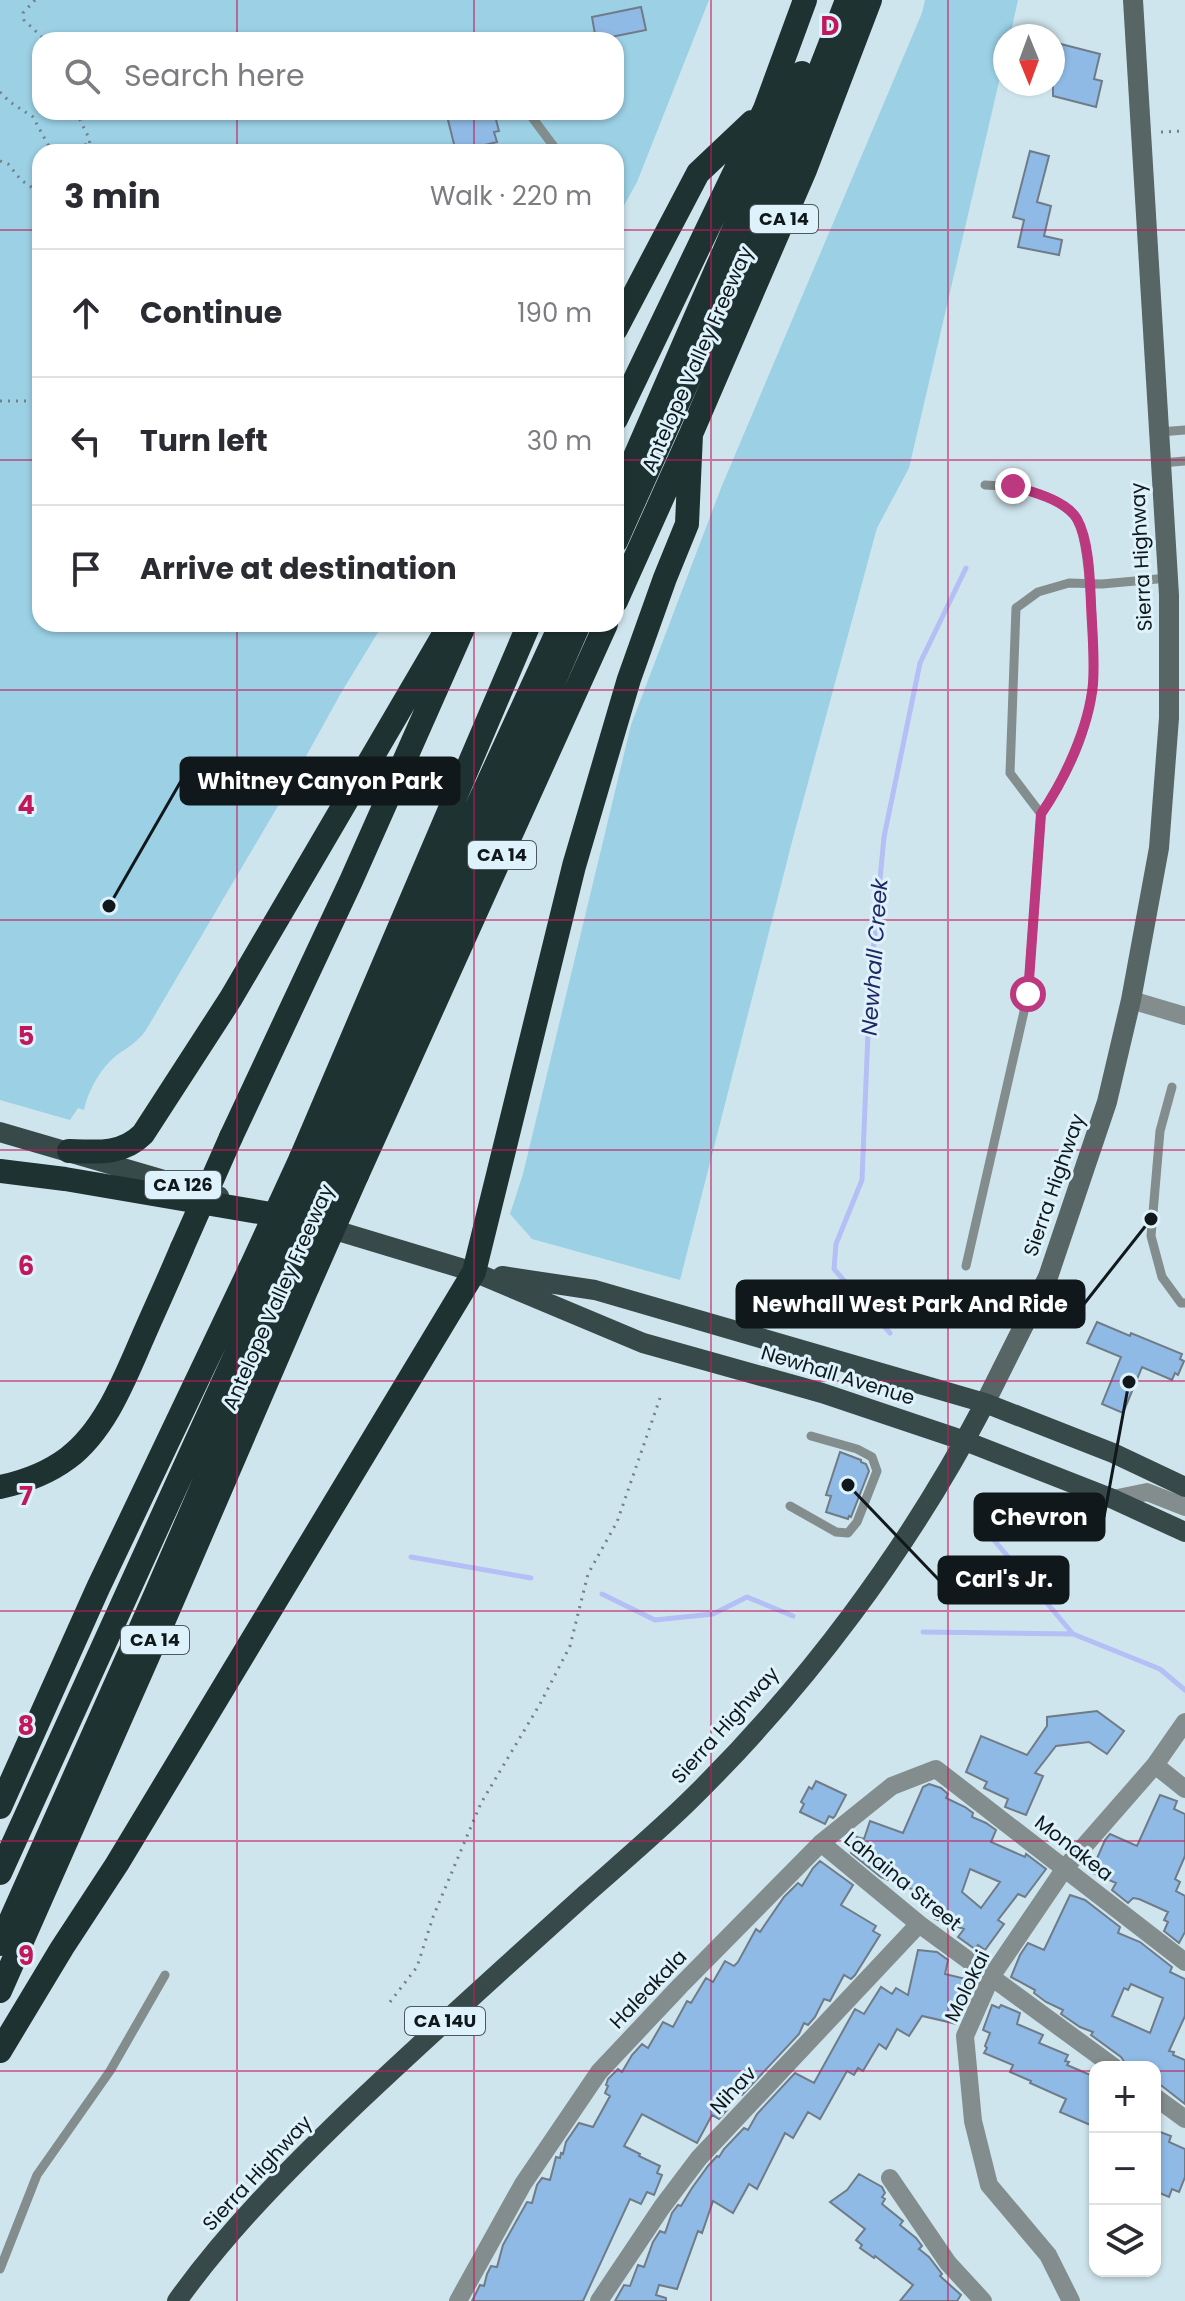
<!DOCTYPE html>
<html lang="en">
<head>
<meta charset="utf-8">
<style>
	:root { --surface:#fff; --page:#f7f7f7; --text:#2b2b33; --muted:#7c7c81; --line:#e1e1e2 }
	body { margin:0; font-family:Poppins,sans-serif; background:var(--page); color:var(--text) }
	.controls { position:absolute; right:24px; bottom:24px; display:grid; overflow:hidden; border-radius:16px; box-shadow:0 2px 6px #0004 }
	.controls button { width:72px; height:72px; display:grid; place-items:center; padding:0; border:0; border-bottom:2px solid var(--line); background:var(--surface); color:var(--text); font:40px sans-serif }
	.compass { position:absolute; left:993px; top:24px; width:72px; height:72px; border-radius:50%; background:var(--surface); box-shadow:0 2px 6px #0004; rotate:179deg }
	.stop { position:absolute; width:24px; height:24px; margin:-18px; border:6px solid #bc387f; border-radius:50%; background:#fff }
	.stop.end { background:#bc387f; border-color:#fff; box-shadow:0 2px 8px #0008 }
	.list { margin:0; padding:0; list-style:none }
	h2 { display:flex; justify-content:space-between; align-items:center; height:104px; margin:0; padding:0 32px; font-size:34px }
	h2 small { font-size:26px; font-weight:400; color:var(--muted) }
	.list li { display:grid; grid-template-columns:52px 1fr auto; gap:24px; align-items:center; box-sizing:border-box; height:128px; padding:0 32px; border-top:2px solid var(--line) }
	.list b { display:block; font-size:30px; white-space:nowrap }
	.list em { font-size:26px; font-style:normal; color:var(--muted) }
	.icon { flex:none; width:44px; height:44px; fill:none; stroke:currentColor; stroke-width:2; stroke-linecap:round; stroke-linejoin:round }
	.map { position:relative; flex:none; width:1185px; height:2301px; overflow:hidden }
	.search { position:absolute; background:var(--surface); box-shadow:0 2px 6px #0004; left:32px; top:32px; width:592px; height:88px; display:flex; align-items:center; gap:20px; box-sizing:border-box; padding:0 28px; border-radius:24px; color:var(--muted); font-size:30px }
	.panel { position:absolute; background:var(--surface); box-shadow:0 2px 6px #0004; left:32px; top:144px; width:592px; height:488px; border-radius:24px }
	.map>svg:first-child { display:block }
	.green { fill:#9bd0e5; fill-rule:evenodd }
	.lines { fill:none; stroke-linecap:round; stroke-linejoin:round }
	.stream { stroke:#b3bff5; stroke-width:5 }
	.building { fill:#8fbae5; stroke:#6f7b88; stroke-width:2; fill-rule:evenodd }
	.path { stroke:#728187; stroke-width:3; stroke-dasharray:2 6; stroke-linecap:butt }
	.service { stroke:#838d8d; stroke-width:9 }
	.minor { stroke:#838d8d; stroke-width:18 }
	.secondary { stroke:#576565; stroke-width:20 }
	.primary { stroke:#384949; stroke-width:20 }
	.motorway { stroke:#1e3232; stroke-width:24 }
	.motorway-bridge { stroke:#1e3232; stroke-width:24 }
	.route { stroke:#bc387f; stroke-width:10 }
	.grid { fill:none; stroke:#c2185b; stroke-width:2; stroke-opacity:0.55 }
	.labels { text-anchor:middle; stroke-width:6; stroke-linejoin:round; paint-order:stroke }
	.shield { fill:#ddf2fa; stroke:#4e595e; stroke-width:2 }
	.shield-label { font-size:18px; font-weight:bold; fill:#10181b }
	.street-label { font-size:20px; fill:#10181b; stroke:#ddf2fa }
	.water-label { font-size:22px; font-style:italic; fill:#222664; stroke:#ddf2fa }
	.grid-label { font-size:26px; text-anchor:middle; font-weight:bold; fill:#c2185b; stroke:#ddf2fa; stroke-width:6; stroke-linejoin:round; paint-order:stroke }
	.leader { fill:none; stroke:#10181b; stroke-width:3 }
	.callout-dot { fill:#10181b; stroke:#ddf2fa; stroke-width:3 }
	.callout { fill:#10181b; stroke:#10181b; stroke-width:3 }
	.callout-label { font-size:22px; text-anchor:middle; font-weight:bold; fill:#fff }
</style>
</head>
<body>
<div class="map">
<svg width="1185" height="2301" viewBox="0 0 1185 2301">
	<rect width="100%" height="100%" fill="#cfe5ed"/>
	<path class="green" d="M0 0H709L637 182 616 220V152H40V624H383L341 693 288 789 146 1030C138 1042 128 1047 117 1055 101 1067 88 1091 84 1110L78 1108 70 1120 0 1100ZM40 40H616V112H40Z
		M925 0H1018L1010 36H1005V56L909 468 877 528 793 838 680 1280 532 1239 510 1214 523 1174 631 725 721 488 922 13Z"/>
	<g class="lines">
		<path class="stream" d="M890 1333 834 1269 836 1244 862 1180 870 984 884 837 920 663 966 568
			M988 1533 1073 1634 1160 1669 1185 1690
			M411 1557 531 1578
			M602 1594 655 1620 713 1614 747 1597 793 1616
			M923 1632 1073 1634"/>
	</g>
	<path class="building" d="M641 7 646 30 596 40 592 17Z
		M1053 42 1100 54 1094 79 1102 81 1096 107 1053 96Z
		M446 112H494L499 131 494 132 497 142 456 152Z
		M1030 151 1049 156 1037 202 1051 206 1044 236 1062 240 1059 255 1018 247 1024 220 1013 217Z
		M1097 1322 1130 1336 1131 1333 1182 1354 1180 1359 1184 1361 1178 1375 1175 1373 1172 1380 1142 1367 1123 1413 1102 1404 1121 1357 1087 1343Z
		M840 1452 861 1460V1462L866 1464 869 1471 851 1517 849 1516 848 1519 826 1512 831 1496 826 1495Z
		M1097 1711 1124 1731 1107 1754 1089 1742 1056 1746 1035 1773 1043 1776 1026 1815 1005 1807 1008 1799 984 1788 987 1782 966 1772 981 1736 1027 1755 1047 1726V1717Z
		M816 1781 846 1795 835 1816 833 1818 829 1816 825 1824 800 1812 804 1804 801 1802 809 1787 812 1789Z
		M929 1784 941 1788 948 1794 946 1798 965 1807 973 1813 972 1817 986 1823 996 1830 991 1842 1025 1857 1026 1854 1046 1869 1025 1897 1018 1894 998 1920 1004 1924 985 1950 978 1945 975 1949 958 1937 964 1929 935 1919 939 1909 911 1898 914 1890 881 1877 851 1853 857 1837 864 1839 870 1821 903 1833 923 1787ZM970 1869 1000 1882 981 1908 962 1892Z
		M1160 1795 1177 1801 1174 1809 1185 1814V1856L1175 1879 1180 1882 1176 1891 1185 1896V1932L1179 1943 1164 1931 1168 1922 1164 1920 1168 1912 1139 1899 1133 1898 1128 1903 1112 1890 1116 1883 1091 1872 1105 1840 1110 1834 1137 1846Z
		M820 1861 853 1885 841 1905 876 1926 873 1931 880 1935 855 1975 851 1979 844 1975 830 2001 824 1999 815 2017 808 2025 804 2023 799 2034 742 2095 737 2093 727 2110 719 2119 712 2115 697 2143 642 2114 624 2146 640 2154 639 2156 660 2166 657 2173 662 2175 654 2195 647 2192 641 2204 630 2199 583 2301H472L480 2285 484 2286 487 2274 491 2266 497 2267 503 2245 527 2202 532 2203 537 2185 542 2178 550 2180 556 2157 560 2158 561 2153 563 2154 566 2142 579 2123 593 2127 610 2096 605 2093 608 2086 606 2085 608 2079 618 2069 622 2072 632 2055 642 2044 648 2048 663 2022 673 2027 687 2001 691 2003 706 1978 713 1982 725 1961 734 1966 738 1962 756 1929 760 1932 784 1897 798 1883 802 1886 813 1868Z
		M1070 1895 1085 1900 1120 1927 1118 1933 1140 1942 1172 1967 1170 1972 1185 1979V2016L1169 2051 1174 2052 1173 2055 1185 2060V2104L1162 2086 1155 2083V2067H1135L1125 2063 1121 2057 1091 2035 1093 2032 1080 2027 1061 2014 1063 2010 1046 2002 1034 1993 1035 1990 1011 1977 1020 1955 1028 1943 1044 1950ZM1131 1984 1163 1998 1150 2033 1112 2016 1124 1988 1128 1990Z
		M918 1950 937 1952 948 1960 945 1974 970 1980 963 2012 957 2024 922 2016 909 2036 897 2029 886 2049 879 2044 863 2071 858 2068 854 2075 847 2071 820 2119 808 2112 793 2138 785 2133 757 2189 749 2184 733 2213 713 2201 702 2233 698 2231 677 2289 659 2285 656 2295 666 2298V2301H615L624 2285 630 2286 638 2265 644 2267 653 2242 660 2231 665 2233 672 2213 678 2205 681 2206 692 2188 708 2166 717 2156 719 2157 724 2149 744 2128 748 2130 757 2114 795 2073 814 2083 855 2009 864 2014 881 1987 892 1994 896 1988 908 1995Z
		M992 2005 999 2008 1001 2005 1020 2013 1017 2024 1043 2035 1039 2043 1068 2055 1065 2061 1069 2062 1067 2065 1095 2077V2127L1060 2112 1066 2099 1030 2083 1031 2081 1010 2072 1013 2065 984 2053 987 2048 985 2046 990 2033 983 2030Z
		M1155 2130 1171 2136 1169 2142 1185 2149V2177L1179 2192 1172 2189 1169 2197 1155 2191Z
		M859 2174 882 2187 885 2193 882 2197 885 2199 882 2204 903 2221 900 2225 916 2238 922 2246 919 2249 929 2257 942 2274 940 2276 961 2295 957 2301H900L913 2285 875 2256 874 2258 860 2248 862 2245 856 2240 865 2229 830 2202 847 2190Z"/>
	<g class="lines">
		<path class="path" d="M35 0 23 13 24 20 45 40
			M0 92 10 102 33 117 52 152
			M76 112 89 138 91 152
			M1161 132 1185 131
			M81 152 89 139
			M0 161 8 164 21 180 40 193
			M0 401H40
			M390 2002 417 1967 433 1917 481 1803 540 1704 570 1646 588 1574 617 1522 660 1398"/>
		<path class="service" d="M528 112 558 152
			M1160 432 1185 430
			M1161 463 1185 461
			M985 485C1016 486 1053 492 1075 516 1091 535 1095 657 1093 685 1091 698 1088 714 1084 727 1076 756 1058 789 1041 814
			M1172 1087 1160 1131 1151 1236 1162 1277 1181 1303H1185
			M966 1266 1028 994 1041 814 1010 773 1016 608 1038 592 1069 583 1102 584 1168 578
			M790 1506 836 1532 848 1533 857 1522 877 1471 872 1457 857 1449 811 1436
			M0 2269 37 2175 110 2071 165 1975"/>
		<path class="minor" d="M1131 1000 1185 1016
			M1113 1499 1147 1492 1185 1507
			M1155 1765 1185 1789
			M821 1843 919 1924 1114 2067
			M1155 2097 1185 2119
			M890 2178 948 2263 983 2301
			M458 2301 523 2184 599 2072 680 1986 821 1843 892 1786 936 1769 1185 1962
			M599 2301 662 2207 699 2158 919 1924
			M1071 2301 1048 2255 989 2185 973 2121 965 2036 991 1977 1065 1868 1155 1765 1185 1722"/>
		<path class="secondary" d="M985 1403 1048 1277 1107 1102 1131 1000 1159 848 1169 718V595L1133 0"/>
		<path class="primary" d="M0 1132 219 1196
			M318 1225 474 1272 643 1343 822 1393 965 1441 1113 1499 1185 1532
			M502 1276 595 1290 985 1403 1113 1453 1185 1487
			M177 2301C227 2231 288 2170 349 2111 427 2037 507 1965 587 1893 621 1863 655 1834 687 1803 806 1687 908 1550 985 1403"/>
		<path class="motorway" d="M616 329 698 173 752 122
			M616 419 765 109 805 0
			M616 500 802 73
			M616 541C696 362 778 184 847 0
			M616 601 691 434 805 170 870 0
			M231 1137 351 881 465 624
			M69 1151C97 1152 122 1155 143 1134L231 998 450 624
			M301 1158 529 624
			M321 1163 471 820 561 624
			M339 1169 579 624
			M0 1171 65 1179 294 1218
			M357 1175 606 624
			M0 1487C24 1482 48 1473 68 1458 105 1430 124 1380 142 1339 155 1309 169 1279 182 1248
			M0 1807 98 1588 250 1269
			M0 1873 272 1275
			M0 1944 155 1596 291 1281
			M0 1991 164 1620 308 1286
			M0 2051 62 1948 117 1864 474 1272 574 866 629 679 665 578 687 524 691 434"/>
		<path class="motorway-bridge" d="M182 1248 231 1137
			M250 1269 301 1158
			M272 1275 321 1163
			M291 1281 339 1169
			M308 1286 357 1175"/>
	</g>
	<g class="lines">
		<path class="route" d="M1013 486C1032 492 1066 500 1077 519 1089 540 1090 580 1091 604 1092 630 1095 658 1093 684 1089 727 1065 779 1041 814L1028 994"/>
	</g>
	<path class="grid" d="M237 0V40M474 0V40M711 0V2301M948 0V2301M237 112V152M474 112V152M0 230H40M616 230H1185M0 460H40M616 460H1185M237 624V2301M474 624V2301M0 690H1185M0 920H1185M0 1150H1185M0 1381H1185M0 1611H1185M0 1841H1185M0 2071H1095M1155 2071H1185"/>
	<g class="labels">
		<g class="shield">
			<rect x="750" y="205" width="68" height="28" rx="6"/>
			<rect x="468" y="841" width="68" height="28" rx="6"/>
			<rect x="145" y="1171" width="76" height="28" rx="6"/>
			<rect x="121" y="1626" width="68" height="28" rx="6"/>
			<rect x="405" y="2007" width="80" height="28" rx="6"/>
		</g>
		<g class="shield-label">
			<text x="784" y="225">CA 14</text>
			<text x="502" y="861">CA 14</text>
			<text x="183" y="1191">CA 126</text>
			<text x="155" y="1646">CA 14</text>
			<text x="445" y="2027">CA 14U</text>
		</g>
		<g class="street-label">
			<text transform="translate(697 359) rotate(-66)" y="7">Antelope Valley Freeway</text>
			<text transform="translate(1141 557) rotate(-93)" y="7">Sierra Highway</text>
			<text transform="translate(1054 1185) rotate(-71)" y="7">Sierra Highway</text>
			<text transform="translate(278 1297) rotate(-66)" y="7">Antelope Valley Freeway</text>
			<text transform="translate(838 1375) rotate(17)" y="7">Newhall Avenue</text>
			<text transform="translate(725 1725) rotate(-48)" y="7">Sierra Highway</text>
			<text transform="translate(1074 1848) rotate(38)" y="7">Monakea</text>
			<text transform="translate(903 1881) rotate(39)" y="7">Lahaina Street</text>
			<text transform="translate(967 1986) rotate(-64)" y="7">Molokai</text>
			<text transform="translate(648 1989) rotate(-46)" y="7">Haleakala</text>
			<text transform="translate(733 2090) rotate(-47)" y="7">Nihav</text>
			<text transform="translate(257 2173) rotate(-47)" y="7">Sierra Highway</text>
		</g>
		<g class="water-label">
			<text transform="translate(874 957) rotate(-86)" y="8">Newhall Creek</text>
		</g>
	</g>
	<g class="grid-label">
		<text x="830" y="35">D</text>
		<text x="26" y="814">4</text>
		<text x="26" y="1045">5</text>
		<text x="26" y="1275">6</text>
		<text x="26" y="1505">7</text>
		<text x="26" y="1735">8</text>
		<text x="26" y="1965">9</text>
	</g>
	<path class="leader" d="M109 906L181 781M1151 1219L1084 1304M1129 1382L1104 1517M848 1485L939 1580"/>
	<g class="callout-dot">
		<circle cx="109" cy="906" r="8"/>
		<circle cx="1151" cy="1219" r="8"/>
		<circle cx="1129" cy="1382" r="8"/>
		<circle cx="848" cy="1485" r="8"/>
	</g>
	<g class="callout">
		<rect x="181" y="758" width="278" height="46" rx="8"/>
		<rect x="737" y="1281" width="347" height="46" rx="8"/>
		<rect x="975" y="1494" width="129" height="46" rx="8"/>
		<rect x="939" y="1557" width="129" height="46" rx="8"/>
	</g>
	<g class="callout-label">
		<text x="320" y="789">Whitney Canyon Park</text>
		<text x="910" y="1312">Newhall West Park And Ride</text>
		<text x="1039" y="1525">Chevron</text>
		<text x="1004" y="1587">Carl's Jr.</text>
	</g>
</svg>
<div class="controls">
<button>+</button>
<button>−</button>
<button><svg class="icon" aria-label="layers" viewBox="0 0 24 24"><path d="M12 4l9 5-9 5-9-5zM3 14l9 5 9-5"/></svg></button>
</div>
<svg class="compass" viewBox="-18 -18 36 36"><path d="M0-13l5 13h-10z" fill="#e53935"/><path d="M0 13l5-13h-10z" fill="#7c7c81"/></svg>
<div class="stop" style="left:1028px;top:994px"></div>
<div class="stop end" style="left:1013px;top:486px"></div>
<div class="search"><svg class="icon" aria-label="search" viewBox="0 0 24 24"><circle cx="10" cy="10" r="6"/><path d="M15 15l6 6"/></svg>Search here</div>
<section class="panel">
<h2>3 min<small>Walk · 220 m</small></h2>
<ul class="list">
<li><svg class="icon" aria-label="ahead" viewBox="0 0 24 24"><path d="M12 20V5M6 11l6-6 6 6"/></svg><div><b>Continue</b></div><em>190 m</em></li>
<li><svg class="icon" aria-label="left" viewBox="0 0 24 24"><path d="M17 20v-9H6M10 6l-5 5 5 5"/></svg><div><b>Turn left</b></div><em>30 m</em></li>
<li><svg class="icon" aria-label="arrive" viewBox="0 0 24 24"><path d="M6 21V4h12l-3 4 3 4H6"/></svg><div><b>Arrive at destination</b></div></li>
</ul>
</section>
</div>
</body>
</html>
